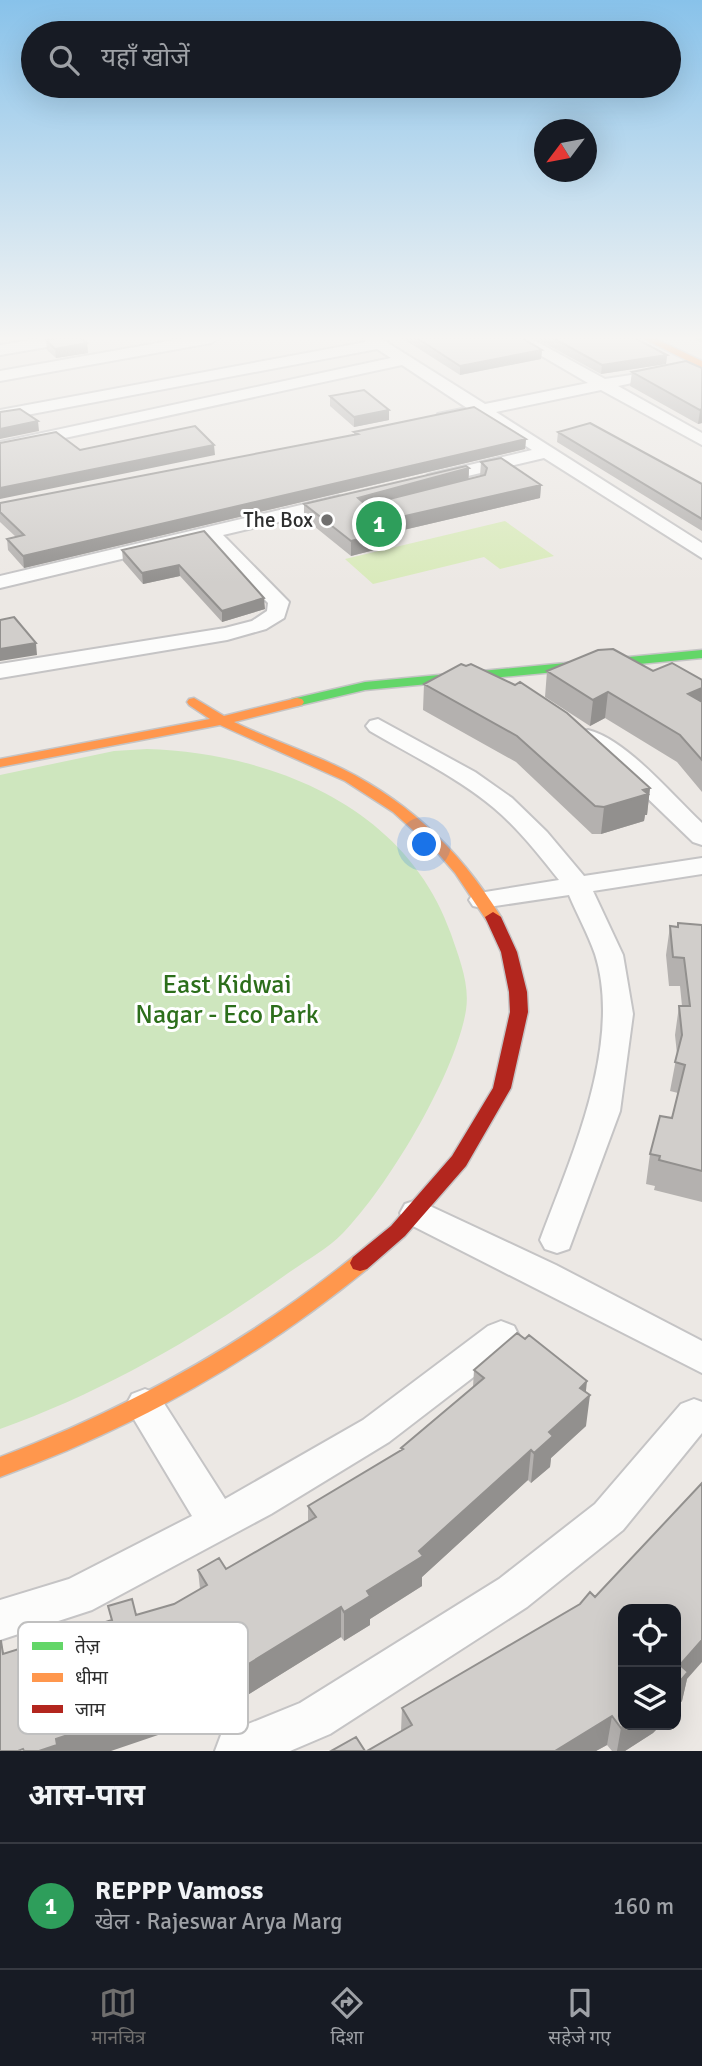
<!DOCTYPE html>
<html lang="hi">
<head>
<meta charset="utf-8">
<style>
	:root { --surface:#171b24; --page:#20242c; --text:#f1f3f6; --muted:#9ea1a6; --line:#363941; --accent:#706f6e }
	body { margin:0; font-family:Signika,"Noto Sans Devanagari",sans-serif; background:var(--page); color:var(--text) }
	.controls { position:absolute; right:21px; bottom:21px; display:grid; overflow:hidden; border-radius:14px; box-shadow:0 7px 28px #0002 }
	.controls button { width:63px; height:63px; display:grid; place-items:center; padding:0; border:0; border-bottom:2px solid var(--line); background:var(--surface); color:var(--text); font:35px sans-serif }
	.compass { position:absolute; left:534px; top:119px; width:63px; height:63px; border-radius:50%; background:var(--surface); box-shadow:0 7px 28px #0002; rotate:238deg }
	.you { position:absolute; left:425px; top:845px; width:24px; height:24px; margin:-18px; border:5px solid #fff; border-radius:50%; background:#1a73e8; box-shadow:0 0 0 10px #1a73e833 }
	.badge { display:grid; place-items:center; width:46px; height:46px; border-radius:50%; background:var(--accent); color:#fff; font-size:23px; font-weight:700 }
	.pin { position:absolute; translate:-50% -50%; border:4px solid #fff; box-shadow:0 2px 7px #0006 }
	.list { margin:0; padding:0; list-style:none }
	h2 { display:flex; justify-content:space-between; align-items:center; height:91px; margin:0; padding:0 28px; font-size:30px }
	h2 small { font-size:23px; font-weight:400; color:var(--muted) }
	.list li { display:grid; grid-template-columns:46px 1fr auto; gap:21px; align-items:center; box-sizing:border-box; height:126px; padding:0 28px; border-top:2px solid var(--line) }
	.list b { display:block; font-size:26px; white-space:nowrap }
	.list p { margin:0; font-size:23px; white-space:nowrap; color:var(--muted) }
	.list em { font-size:23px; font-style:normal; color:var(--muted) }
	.icon { flex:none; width:38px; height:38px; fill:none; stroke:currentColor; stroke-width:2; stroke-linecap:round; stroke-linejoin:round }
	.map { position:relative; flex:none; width:702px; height:1751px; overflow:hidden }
	.search { position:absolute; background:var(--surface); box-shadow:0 7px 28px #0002; left:21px; right:21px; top:21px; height:77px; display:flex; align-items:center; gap:18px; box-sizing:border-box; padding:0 24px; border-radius:38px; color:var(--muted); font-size:26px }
	.sheet { height:217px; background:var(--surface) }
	nav { display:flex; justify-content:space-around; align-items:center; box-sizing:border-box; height:98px; border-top:2px solid var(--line); background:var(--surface); font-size:19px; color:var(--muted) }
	nav a { display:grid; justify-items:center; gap:4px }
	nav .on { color:var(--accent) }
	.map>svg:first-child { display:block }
	.green { fill:#cee6be }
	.pitch { fill:#d9eabb }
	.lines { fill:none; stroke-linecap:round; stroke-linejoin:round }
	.street-casing { stroke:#c5c4c5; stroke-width:4 }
	.fast-casing { stroke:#c5c4c5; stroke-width:3 }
	.slow-casing { stroke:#c5c4c5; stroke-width:3 }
	.jam-casing { stroke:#c5c4c5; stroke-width:3 }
	.street { fill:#fcfcfb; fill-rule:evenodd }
	.fast { fill:#63d668; fill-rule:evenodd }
	.slow { fill:#ff974d; fill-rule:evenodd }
	.jam { fill:#b3261e; fill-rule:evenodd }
	.wall { fill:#b4b1af }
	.shaded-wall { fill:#92908e }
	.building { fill:#d1cecb; stroke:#92908e; stroke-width:2 }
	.poi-dot { fill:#706f6e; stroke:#fff; stroke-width:2.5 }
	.labels { text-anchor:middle; stroke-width:6; stroke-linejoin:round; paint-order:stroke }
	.far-poi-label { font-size:21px; fill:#2e2e2e; stroke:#fff; text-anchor:end }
	.park-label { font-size:26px; fill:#2c6e1b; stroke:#fff }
	.key { fill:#fff; stroke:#c0c0c0; stroke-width:2 }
	.key-label { font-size:19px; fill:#2e2e2e }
</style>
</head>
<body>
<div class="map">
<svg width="702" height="1751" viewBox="0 0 702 1751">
	<rect width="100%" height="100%" fill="#ece8e4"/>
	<path class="green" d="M147 749C272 753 407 807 451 934 459 958 470 984 466 1010 456 1073 388 1187 343 1233 327 1250 303 1262 284 1276 197 1338 101 1393 0 1429V775L114 751Z"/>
	<path class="pitch" d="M505 521 554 556 500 569 484 557 373 584 345 559Z"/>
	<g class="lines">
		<defs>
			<path id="street" d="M43 338H78L70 343 0 355V345Z
				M186 338H219L211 343 0 381V371Z
				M362 338H380L485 404 588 383 511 338H530L605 379 670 369V375L618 386 702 433V445L601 390 496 412 702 543V558L544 458 434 484 428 483 425 479 428 475 532 450 479 416 438 422 436 418 438 414 467 408 402 365 0 452V442L391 358 377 349 0 420V410L366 342Z
				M339 496 348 502 346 506 223 535 289 602 284 618 266 629 227 640 0 678V664L225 628 252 621 267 611 268 603 205 539 0 588V576Z
				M378 719 475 772 512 798 547 832 584 876 702 858V874L593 891 623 955 633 1014 620 1111 569 1249 557 1253 545 1249 540 1240C571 1157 623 1043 595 954 588 934 577 914 569 895L482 908 473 906 469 900 473 894 559 880C539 855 519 829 494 808 457 777 411 755 370 731L366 726 370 721Z
				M588 730C626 739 673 796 702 823V845L693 842 612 764 580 742 576 737 580 732Z
				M417 1200 556 1265 702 1341V1373L405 1222 400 1213 405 1204Z
				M501 1321 514 1326 519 1336 514 1346 389 1442 271 1514 92 1610 0 1640V1600L69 1579 192 1516 132 1416 126 1405 132 1394 145 1389 158 1394 225 1499 363 1420 488 1326Z
				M694 1399 702 1402V1433L623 1530 527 1607 330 1734 290 1751H215L221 1735 300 1703 499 1579 595 1504 681 1404Z"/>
			<path id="fast" d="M696 338H702V341L698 340Z
				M702 650V658L365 690 297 706 290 702 292 699 365 682Z"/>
			<path id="slow" d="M642 338H654L702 361V368Z
				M194 698 224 716 297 698 302 699 304 702 302 705 234 722C265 737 297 748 328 762 402 795 459 848 501 917L499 921H487L455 873 436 851 393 812 345 781 220 725 0 767V759L210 719 189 705 187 702 189 699Z
				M360 1255 367 1257 370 1263 367 1269C257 1359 135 1428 0 1477V1457C129 1408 245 1344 353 1257Z"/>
			<path id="jam" d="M493 912 501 917 517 952 527 992 528 1012 511 1088 466 1166 405 1236 367 1269 360 1271 353 1269 350 1263 353 1257 391 1226 452 1156 493 1088 510 1012 509 992 501 952 485 917Z"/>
		</defs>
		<use href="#street" class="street-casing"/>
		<use href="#fast" class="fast-casing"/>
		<use href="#slow" class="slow-casing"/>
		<use href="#jam" class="jam-casing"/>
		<use href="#street" class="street"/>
		<use href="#fast" class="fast"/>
		<use href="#slow" class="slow"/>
		<use href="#jam" class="jam"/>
	</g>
	<path class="wall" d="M402 338H522L542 350 541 359 460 375Z
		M535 338H635L667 355 666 364 601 374Z
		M46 340 87 343 88 353 56 358 47 350Z
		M702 368V423L698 424 630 386 632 372Z
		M330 396 389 420 354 427 330 406Z
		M354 432 526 439 525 449 24 568 8 550 7 539 16 537 0 522V503L354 435Z
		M558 432 702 484V531L557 442Z
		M481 462 541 485 540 498 382 535V548L351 556 304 518V504L469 468V479L480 476Z
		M204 531 265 609 222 622 180 576 143 584 123 561 122 550Z
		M547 671H653L702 680V792L677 762 605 718 590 726 545 697Z
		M424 684 650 788 647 815H645L644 821 601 834H592L516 762 423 710Z
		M678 923 702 925V1202L654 1190 655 1186 646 1184 650 1154 672 1118 678 1093 670 1091 677 1054 675 1035 679 1006H682L680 986H669L666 955 670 926 677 927Z
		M474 1370 586 1392V1426L551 1458 550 1467 531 1483 528 1480 422 1577V1586L370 1619V1625L344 1641 341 1637 214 1716 0 1751 1 1641 4 1654 111 1620 108 1606 136 1615 174 1604 200 1589 198 1570 226 1569 308 1521V1506L401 1451V1448L473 1387Z
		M687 1679 682 1701 653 1733 625 1751H612L607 1745 596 1751H367L401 1731 402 1708Z"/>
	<path class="shaded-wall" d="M87 343 88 353 56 358 55 349Z
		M542 350 541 359 460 375V366Z
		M667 355 666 364 601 374 602 365Z
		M702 409V423L698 424 700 410Z
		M389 410V420L354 427V417Z
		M38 421 39 431 0 439V429Z
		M526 439 525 449 24 568 23 556Z
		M214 445 215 455 0 499V488Z
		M469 468 468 482 358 512V498Z
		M541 485 540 498 382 535V548L351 556V541L370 524Z
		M179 565 180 576 143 584 142 573Z
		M264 598 265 609 222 622V611Z
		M36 643 37 655 0 661V649Z
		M702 688V712L688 694Z
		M608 692 605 718 590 726 593 700Z
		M650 788 647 815H645L644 821 601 834 604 807Z
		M587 1381 585 1400 590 1395 586 1426 551 1458 550 1467 531 1483 534 1453 580 1388Z
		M531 1450 528 1480 422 1577V1586L370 1619V1625L344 1641V1612L367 1591 419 1551Z
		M341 1607V1637L214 1716 111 1751H39L56 1739Z
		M702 1640V1662L687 1679 682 1701 676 1708V1686L680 1665Z
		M612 1716 607 1745 596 1751H555Z
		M627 1725H661L653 1733 625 1751H617L621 1728Z"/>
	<path class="building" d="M55 338H81L87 343 55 349 46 340Z
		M417 338H522L542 350 460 366Z
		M553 338H635L667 355 602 365Z
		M686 361 702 368V409L700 410 632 372Z
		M364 390 389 410 354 417 330 396Z
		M474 407 526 439 23 556 7 539 24 535 0 512V503L358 434 354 432Z
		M20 409 38 421 0 429V412Z
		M590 423 702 484V519L558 432Z
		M195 426 214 445 0 488V443L56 432 80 450Z
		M501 458 541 485 370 524 382 533 351 541 304 504 466 466 469 468 358 498 366 505 485 475 487 468 481 462Z
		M204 531 264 598 222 611 179 565 142 573 122 550Z
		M14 617 36 643 0 649V620Z
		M613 649 653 671 672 663 702 680V688L688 694 702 702V760L680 735 608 692 593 700 547 671 598 650Z
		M461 664 466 666 471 664 515 685 520 682 567 713 650 788 643 790 648 794 604 807 595 806 517 736 424 684Z
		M678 923 702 925V1171L659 1160 660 1156 650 1154 660 1116 672 1118 685 1065 675 1062 682 1035 679 1006H690L684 958 673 957 670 926 678 927Z
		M517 1333 525 1339 529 1335 587 1381 580 1388 590 1395 549 1432 553 1436 534 1453 531 1450 419 1551 423 1556 367 1591 370 1596 344 1612 341 1607 211 1687 56 1739 57 1745 39 1751H24L23 1749 18 1751H0V1641H1L3 1654 112 1620 108 1606 132 1599 136 1615 174 1604 207 1585 198 1570 219 1558 226 1569 316 1517 308 1506 403 1449 401 1448 484 1378 474 1370Z
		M702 1483V1640L680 1665 688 1672 676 1686V1609H623V1725H627L621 1728 612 1716 555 1751H367L412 1725 402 1708 580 1604 590 1592 595 1597Z
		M356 1737 365 1751H331Z"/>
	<linearGradient id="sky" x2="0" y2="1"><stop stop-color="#88c2ea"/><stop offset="0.58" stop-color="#f6f5f3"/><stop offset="1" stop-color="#f6f5f3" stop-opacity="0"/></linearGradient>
	<rect width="702" height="583" fill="url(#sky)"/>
	<circle class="poi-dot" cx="327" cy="520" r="7"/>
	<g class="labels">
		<g class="far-poi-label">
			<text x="313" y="527">The Box</text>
		</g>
		<g class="park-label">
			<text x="227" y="993">East Kidwai<tspan x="227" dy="30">Nagar - Eco Park</tspan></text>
		</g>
	</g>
	<rect x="18" y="1622" width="230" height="112" rx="10" class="key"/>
	<rect x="32" y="1642" width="31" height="8" fill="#63d668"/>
	<rect x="32" y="1673" width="31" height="9" fill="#ff974d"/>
	<rect x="32" y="1705" width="31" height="8" fill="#b3261e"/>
	<g class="key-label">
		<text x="75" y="1653">तेज़</text>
		<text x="75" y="1684">धीमा</text>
		<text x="75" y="1716">जाम</text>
	</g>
</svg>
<div class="controls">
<button><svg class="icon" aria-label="locate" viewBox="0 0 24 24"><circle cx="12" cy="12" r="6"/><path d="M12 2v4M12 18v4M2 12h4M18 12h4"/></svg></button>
<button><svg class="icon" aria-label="layers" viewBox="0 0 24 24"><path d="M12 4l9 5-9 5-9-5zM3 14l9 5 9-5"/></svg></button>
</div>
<svg class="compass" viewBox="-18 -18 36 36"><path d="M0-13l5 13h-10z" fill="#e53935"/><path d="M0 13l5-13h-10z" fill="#9ea1a6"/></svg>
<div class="you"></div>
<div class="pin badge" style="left:379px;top:524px;background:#2e9e5b">1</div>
<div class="search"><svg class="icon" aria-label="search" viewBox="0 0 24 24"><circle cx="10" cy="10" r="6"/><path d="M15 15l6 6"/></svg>यहाँ खोजें</div>
</div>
<section class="sheet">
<h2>आस-पास<small></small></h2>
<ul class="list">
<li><span class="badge" style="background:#2e9e5b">1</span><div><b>REPPP Vamoss</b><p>खेल · Rajeswar Arya Marg</p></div><em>160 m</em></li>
</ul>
</section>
<nav>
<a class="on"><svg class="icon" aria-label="map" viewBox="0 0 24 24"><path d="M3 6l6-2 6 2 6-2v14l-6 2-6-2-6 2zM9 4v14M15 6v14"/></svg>मानचित्र</a>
<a><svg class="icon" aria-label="directions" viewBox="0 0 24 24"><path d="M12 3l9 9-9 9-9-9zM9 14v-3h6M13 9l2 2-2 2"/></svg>दिशा</a>
<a><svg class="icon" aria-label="saved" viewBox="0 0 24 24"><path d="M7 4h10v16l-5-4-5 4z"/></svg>सहेजे गए</a>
</nav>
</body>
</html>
